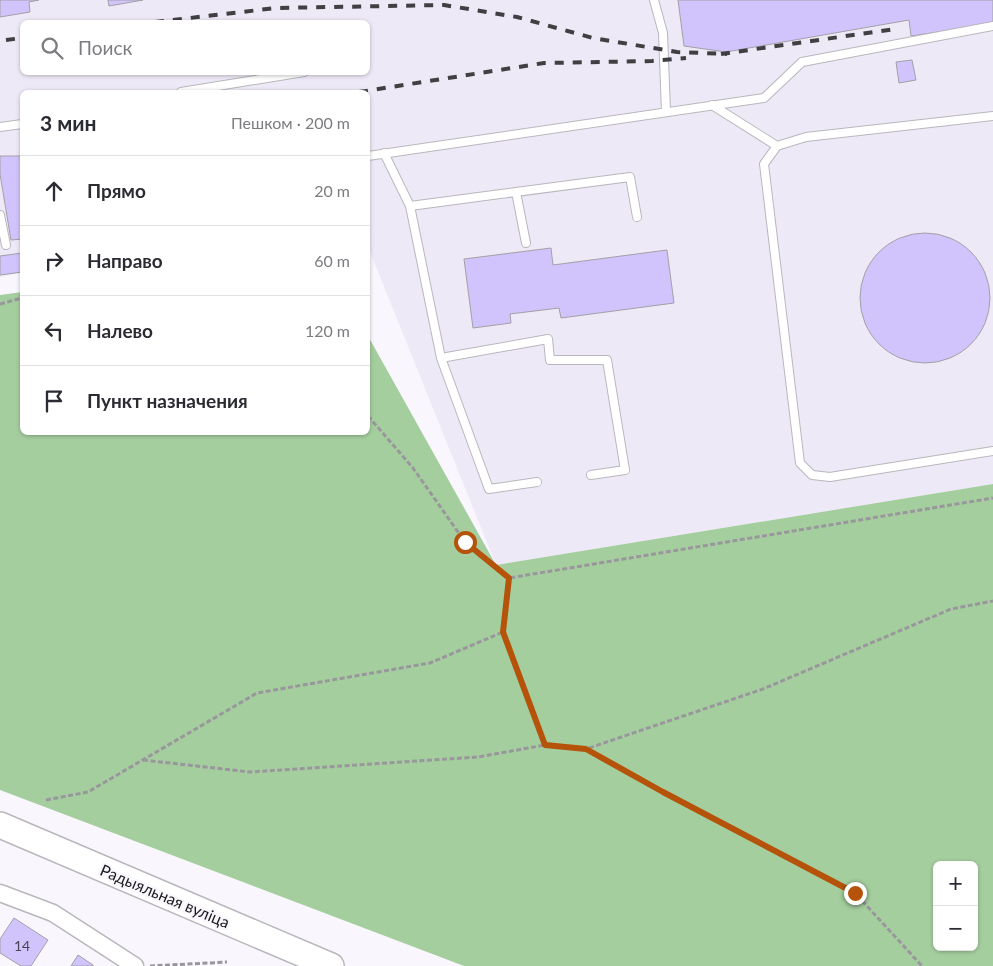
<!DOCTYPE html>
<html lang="ru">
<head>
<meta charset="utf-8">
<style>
	:root { --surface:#fff; --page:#f2f2f3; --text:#2b2b33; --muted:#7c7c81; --line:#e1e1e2 }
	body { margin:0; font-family:Lato,sans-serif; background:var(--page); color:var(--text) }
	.controls { position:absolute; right:15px; bottom:15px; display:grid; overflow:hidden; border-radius:8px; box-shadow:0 1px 4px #0004 }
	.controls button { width:45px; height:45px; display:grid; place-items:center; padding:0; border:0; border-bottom:1px solid var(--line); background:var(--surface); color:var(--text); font:25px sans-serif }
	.stop { position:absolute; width:15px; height:15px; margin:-11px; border:4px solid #b45309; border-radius:50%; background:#fff }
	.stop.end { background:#b45309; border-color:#fff; box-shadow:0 1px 5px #0008 }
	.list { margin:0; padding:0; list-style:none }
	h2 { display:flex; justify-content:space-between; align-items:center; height:65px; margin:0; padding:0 20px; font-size:21px }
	h2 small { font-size:16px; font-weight:400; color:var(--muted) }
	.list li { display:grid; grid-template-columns:32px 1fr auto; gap:15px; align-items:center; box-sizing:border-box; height:70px; padding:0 20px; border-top:1px solid var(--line) }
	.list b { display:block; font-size:19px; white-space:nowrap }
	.list em { font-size:16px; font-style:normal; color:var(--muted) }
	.icon { flex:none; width:28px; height:28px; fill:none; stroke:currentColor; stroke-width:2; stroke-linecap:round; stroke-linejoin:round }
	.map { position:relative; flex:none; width:993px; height:966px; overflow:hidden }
	.search { position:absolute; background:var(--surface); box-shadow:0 1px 4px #0004; left:20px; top:20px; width:350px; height:55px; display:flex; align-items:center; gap:12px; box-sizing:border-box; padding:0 18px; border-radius:8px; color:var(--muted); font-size:19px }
	.panel { position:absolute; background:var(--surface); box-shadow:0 1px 4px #0004; left:20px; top:90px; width:350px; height:345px; border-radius:8px }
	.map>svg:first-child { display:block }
	.built { fill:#eee9f6; fill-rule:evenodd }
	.forest { fill:#a5ce9f; fill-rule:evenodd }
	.building { fill:#d1c4fc; stroke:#a2a0a6 }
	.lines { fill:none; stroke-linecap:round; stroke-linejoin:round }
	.service-casing { stroke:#b9b7bd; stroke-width:10 }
	.minor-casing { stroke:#b9b7bd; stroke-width:19 }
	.primary-casing { stroke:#b9b7bd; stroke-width:28 }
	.path { stroke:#99979c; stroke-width:3; stroke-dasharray:5 2.5; stroke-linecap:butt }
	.service { stroke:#fff; stroke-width:8 }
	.minor { stroke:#fff; stroke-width:16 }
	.primary { stroke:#fff; stroke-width:25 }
	.rail { stroke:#403f42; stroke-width:4; stroke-dasharray:9 9; stroke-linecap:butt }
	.route { stroke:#b45309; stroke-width:6 }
	.labels { text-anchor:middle; stroke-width:5; stroke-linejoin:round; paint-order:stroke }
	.number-label { font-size:14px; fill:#494555 }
	.street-label { font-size:16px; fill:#1c1b1d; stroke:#f9f7fd }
</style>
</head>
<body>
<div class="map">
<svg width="993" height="966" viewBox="0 0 993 966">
	<rect width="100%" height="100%" fill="#f9f7fd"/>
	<path class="built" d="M0 0H993V484L496 565 368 247V92H22V273L0 277ZM22 22H368V72H22Z"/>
	<path class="forest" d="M22 292V432H368V336L496 565 993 484V966H464L0 790V295ZM937 865H974V947H937Z"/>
	<path class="building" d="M0 0H39L29 2 30 12 0 17Z
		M108 0H143L109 6Z
		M678 0H993V24L911 36 909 20 726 52 684 46Z
		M912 60 916 80 899 83 896 62Z
		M0 156H22V239L11 240 0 174Z
		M860 298a65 65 0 1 1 130 0a65 65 0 1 1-130 0Z
		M551 248 553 265 667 250 674 303 561 318 559 308 510 314 511 323 473 328 464 259Z
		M22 253V272L0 275V256Z
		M14 918 48 940 31 966H21L0 953V939Z
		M78 955 93 965V966H71Z"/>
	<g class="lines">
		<defs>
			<path id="service" d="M654 0 663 33 666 112
				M181 92 304 72
				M712 105 777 146
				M993 116 806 137 777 146 764 164 800 463 812 475 830 477 993 451
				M0 127 22 124
				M384 153 410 206
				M368 156 764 98 802 62 993 26
				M516 192 526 243
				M0 215 6 245
				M441 358 489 489 537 482
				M591 475 625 470 607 360H550L548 339 441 358 410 206 630 177 637 217"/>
			<path id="minor" d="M0 893 53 913 135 966"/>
			<path id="primary" d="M0 825 331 966"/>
		</defs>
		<use href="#service" class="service-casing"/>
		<use href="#minor" class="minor-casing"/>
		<use href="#primary" class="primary-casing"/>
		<path class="path" d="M0 304 22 298
			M368 416 413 468 465 542 509 578 993 498
			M503 632 545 745 586 749 763 689 951 609 993 601
			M587 749 663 792 855 893 922 966
			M143 760 250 772 478 757 545 745
			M46 800 88 792 257 693 430 663 503 632 509 578
			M150 966 227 962"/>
		<use href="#service" class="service"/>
		<use href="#minor" class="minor"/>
		<use href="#primary" class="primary"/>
		<path class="rail" d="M155 22 276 8 444 5 517 17 593 38 677 52 727 54
			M6 40 22 38
			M721 54 895 29
			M359 92 544 63 652 61 686 58"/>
	</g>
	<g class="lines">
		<path class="route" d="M465 542 509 578 503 632 545 745 586 749 663 792 855 893"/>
	</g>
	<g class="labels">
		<g class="number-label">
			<text x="22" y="951">14</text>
		</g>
		<g class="street-label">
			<text transform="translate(165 896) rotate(23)" y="6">Радыяльная вуліца</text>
		</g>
	</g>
</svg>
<div class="controls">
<button>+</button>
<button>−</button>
</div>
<div class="stop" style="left:465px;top:542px"></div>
<div class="stop end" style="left:855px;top:893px"></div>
<div class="search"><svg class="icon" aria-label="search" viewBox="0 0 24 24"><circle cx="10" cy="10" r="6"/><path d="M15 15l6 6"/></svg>Поиск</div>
<section class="panel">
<h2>3 мин<small>Пешком · 200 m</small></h2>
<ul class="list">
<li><svg class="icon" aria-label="ahead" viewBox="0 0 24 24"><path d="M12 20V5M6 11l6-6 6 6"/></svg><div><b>Прямо</b></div><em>20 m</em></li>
<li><svg class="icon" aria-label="right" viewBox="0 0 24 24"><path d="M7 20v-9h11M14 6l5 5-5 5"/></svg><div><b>Направо</b></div><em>60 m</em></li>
<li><svg class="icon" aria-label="left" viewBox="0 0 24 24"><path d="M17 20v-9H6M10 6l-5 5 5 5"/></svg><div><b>Налево</b></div><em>120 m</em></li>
<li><svg class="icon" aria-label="arrive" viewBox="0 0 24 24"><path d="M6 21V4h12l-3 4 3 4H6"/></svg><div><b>Пункт назначения</b></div></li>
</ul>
</section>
</div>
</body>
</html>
